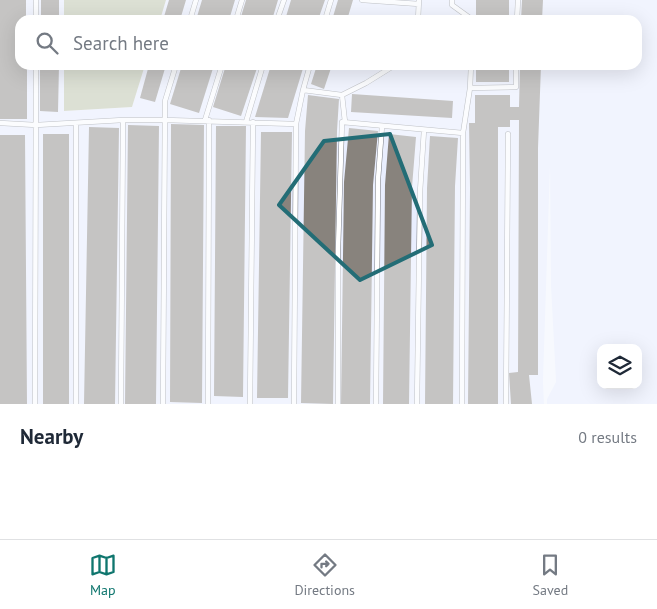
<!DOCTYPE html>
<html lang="en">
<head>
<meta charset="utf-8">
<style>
	:root { --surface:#fff; --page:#f2f2f3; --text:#1f2937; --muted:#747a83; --line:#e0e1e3; --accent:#0f766e }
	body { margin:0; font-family:"PT Sans",sans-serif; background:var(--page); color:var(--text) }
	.controls { position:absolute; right:15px; bottom:15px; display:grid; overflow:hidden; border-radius:10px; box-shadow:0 5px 20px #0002 }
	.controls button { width:45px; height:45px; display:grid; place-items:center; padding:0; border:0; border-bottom:1px solid var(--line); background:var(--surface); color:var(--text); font:25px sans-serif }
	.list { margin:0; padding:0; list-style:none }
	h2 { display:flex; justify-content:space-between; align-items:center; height:65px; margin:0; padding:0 20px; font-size:21px }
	h2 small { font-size:16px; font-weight:400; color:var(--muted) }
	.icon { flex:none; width:28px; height:28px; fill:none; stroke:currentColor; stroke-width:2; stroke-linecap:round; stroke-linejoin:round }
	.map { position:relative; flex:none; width:657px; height:404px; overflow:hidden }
	.search { position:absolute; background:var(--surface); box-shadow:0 5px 20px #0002; left:15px; right:15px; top:15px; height:55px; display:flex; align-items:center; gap:12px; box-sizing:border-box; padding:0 18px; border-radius:15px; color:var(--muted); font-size:19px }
	.sheet { height:135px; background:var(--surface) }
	nav { display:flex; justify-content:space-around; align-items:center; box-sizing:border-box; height:70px; border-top:1px solid var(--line); background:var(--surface); font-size:14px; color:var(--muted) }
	nav a { display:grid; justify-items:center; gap:2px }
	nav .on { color:var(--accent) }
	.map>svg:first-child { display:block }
	.built { fill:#e9eefe; fill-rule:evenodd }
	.forest { fill:#bbc0a3 }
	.building { fill:#88837d }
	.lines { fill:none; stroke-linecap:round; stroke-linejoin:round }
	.service-casing { stroke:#7a7d84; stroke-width:5.5 }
	.service { stroke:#fff; stroke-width:4.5 }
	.marked { fill:none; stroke:#236d76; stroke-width:4; stroke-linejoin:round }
</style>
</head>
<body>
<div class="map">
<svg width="657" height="404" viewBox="0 0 657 404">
	<rect width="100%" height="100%" fill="#f7f9fe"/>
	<path class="built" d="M0 0H64V20H20V65H64V111L132 107 145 65H637V20H160L166 0H657V404H547V399L556 382 551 287 550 167 543 381 544 404H0ZM601 348H638V385H601Z"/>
	<path class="forest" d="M64 0H166L160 20H64Z
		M64 65H145L132 107 64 111Z"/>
	<path class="building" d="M0 0H26V20H20V65H27V119H0Z
		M41 0H59V20H41Z
		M169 0H186L180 20H163Z
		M202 0H235L229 20H196Z
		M246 0H278L272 20H240Z
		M291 0H325L318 20H285Z
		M338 0H353L347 20H332Z
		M476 0H509V20H476Z
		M522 0H543L542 20H521Z
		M40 65H59L58 112 40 111Z
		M149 65H166L155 102 140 98Z
		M182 65H214L199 113 170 104Z
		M226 65H258L241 116 213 107Z
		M271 65H304L288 118 255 117Z
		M317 65H332L324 89 311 84Z
		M476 65H509V82H476Z
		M520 65H541L538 148V375H529L532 404H511L509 373 518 372 519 120H510V127H498V404H468L470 188 469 123H475V95H510V107H519Z
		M352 94 453 101 452 118 351 112Z
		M308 95 339 99 337 131 333 404 301 403 305 131Z
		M171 124 204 125 202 403 170 402Z
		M128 125 159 126 156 404H125Z
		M216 126H246L243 397 214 396Z
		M89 127 119 128 115 404H84Z
		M349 128 378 131 373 185 370 404H341L344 182Z
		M261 132H292L288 398H257Z
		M43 134H69V404H43Z
		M389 134 416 137 412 187 409 404H383L385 185Z
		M0 135H25L27 404H0Z
		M430 136 458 138 455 186 453 404H425L427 188Z"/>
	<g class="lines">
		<defs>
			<path id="service" d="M36 0V20
				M362 0 419 4
				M452 0V5L470 18V20
				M190 20 196 0
				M236 20 242 0
				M277 20 284 0
				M325 20 331 0
				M418 20 419 0
				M517 20 518 0
				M470 88 516 87V65
				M303 90 342 95 345 122
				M342 95 366 83 395 65
				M205 120 222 65
				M246 122 263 65
				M0 123 36 125 123 120H165L296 124 303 90 310 65
				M35 404 36 65
				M76 404V124
				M121 404 123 120
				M163 404 165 101 176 65
				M208 404 209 120
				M250 404 253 122
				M294 404 296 124
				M338 404V250L342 122 463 133
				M376 404 378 180 382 126
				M417 404 420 192 424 130
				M462 404 463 133 470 88 471 65
				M506 404 508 134"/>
		</defs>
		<use href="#service" class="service-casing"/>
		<use href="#service" class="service"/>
	</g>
	<path d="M0 0H657V404H0ZM390 134 432 245 360 280 279 205 324 141Z" fill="#f7f9fe" fill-opacity=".55" fill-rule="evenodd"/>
	<path class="marked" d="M390 134 432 245 360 280 279 205 324 141Z"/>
</svg>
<div class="controls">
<button><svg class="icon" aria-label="layers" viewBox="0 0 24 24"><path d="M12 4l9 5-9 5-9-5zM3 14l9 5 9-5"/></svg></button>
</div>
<div class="search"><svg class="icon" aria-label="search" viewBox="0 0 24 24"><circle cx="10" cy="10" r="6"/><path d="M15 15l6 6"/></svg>Search here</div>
</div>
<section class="sheet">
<h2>Nearby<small>0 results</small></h2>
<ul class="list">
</ul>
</section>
<nav>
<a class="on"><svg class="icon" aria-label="map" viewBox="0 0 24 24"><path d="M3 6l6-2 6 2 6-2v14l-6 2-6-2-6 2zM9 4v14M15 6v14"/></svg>Map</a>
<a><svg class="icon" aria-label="directions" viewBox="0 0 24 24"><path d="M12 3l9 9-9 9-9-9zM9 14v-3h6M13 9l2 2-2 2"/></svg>Directions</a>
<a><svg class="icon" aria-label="saved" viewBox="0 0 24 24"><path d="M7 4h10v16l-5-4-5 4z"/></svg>Saved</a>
</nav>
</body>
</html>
